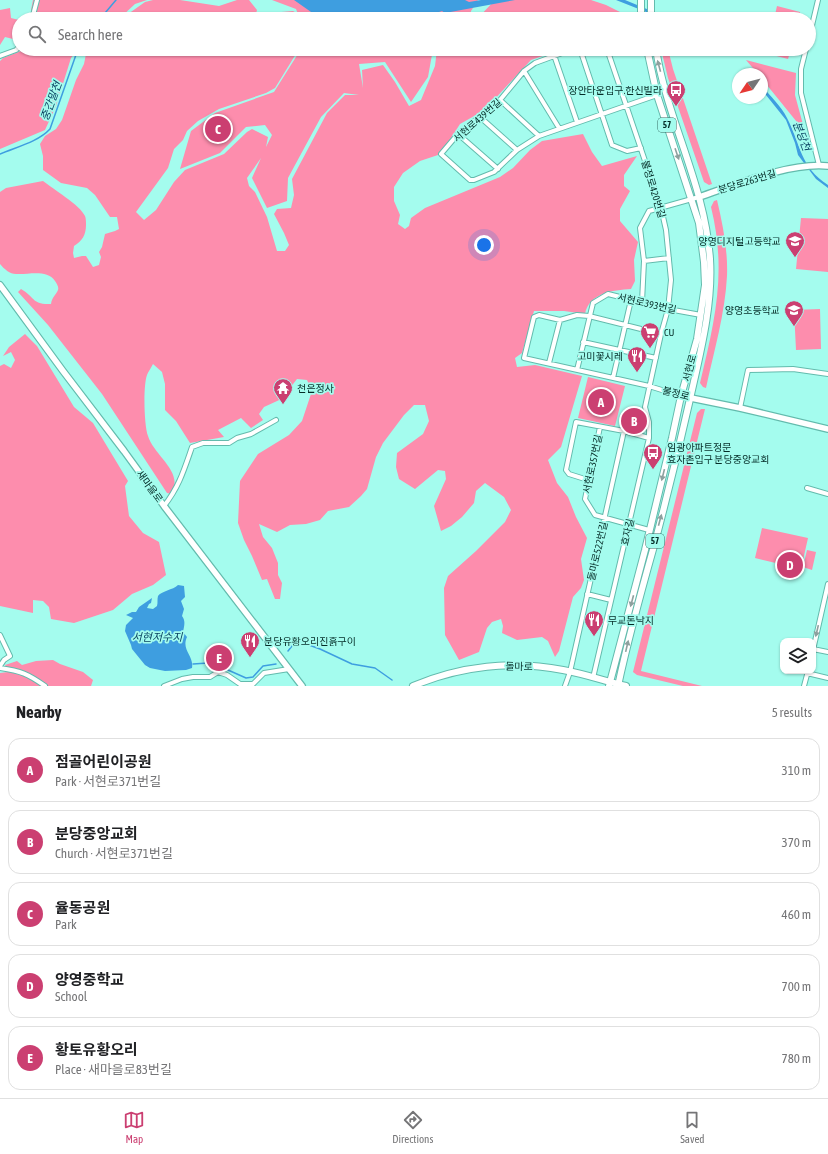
<!DOCTYPE html>
<html lang="en">
<head>
<meta charset="utf-8">
<style>
	:root { --surface:#fff; --page:#f6f6f6; --text:#202124; --muted:#757577; --line:#e0e0e0; --accent:#cb3f71 }
	body { margin:0; font-family:"Asap Condensed","Noto Sans KR",sans-serif; background:var(--page); color:var(--text) }
	.controls { position:absolute; right:12px; bottom:12px; display:grid; overflow:hidden; border-radius:8px; box-shadow:0 1px 3px #0004 }
	.controls button { width:36px; height:36px; display:grid; place-items:center; padding:0; border:0; border-bottom:1px solid var(--line); background:var(--surface); color:var(--text); font:20px sans-serif }
	.compass { position:absolute; left:732px; top:68px; width:36px; height:36px; border-radius:50%; background:var(--surface); box-shadow:0 1px 3px #0004; rotate:235deg }
	.you { position:absolute; left:484px; top:245px; width:14px; height:14px; margin:-10px; border:3px solid #fff; border-radius:50%; background:#1a73e8; box-shadow:0 0 0 6px #1a73e833 }
	.badge { display:grid; place-items:center; width:26px; height:26px; border-radius:50%; background:var(--accent); color:#fff; font-size:13px; font-weight:700 }
	.pin { position:absolute; translate:-50% -50%; border:2px solid #fff; box-shadow:0 1px 4px #0006 }
	.list { margin:0; padding:0; list-style:none }
	h2 { display:flex; justify-content:space-between; align-items:center; height:52px; margin:0; padding:0 16px; font-size:17px }
	h2 small { font-size:13px; font-weight:400; color:var(--muted) }
	.list li { display:grid; grid-template-columns:26px 1fr auto; gap:12px; align-items:center; box-sizing:border-box; height:64px; margin:0 8px 8px; padding:0 8px; border:1px solid var(--line); border-radius:12px }
	.list b { display:block; font-size:15px; white-space:nowrap }
	.list p { margin:0; font-size:13px; white-space:nowrap; color:var(--muted) }
	.list em { font-size:13px; font-style:normal; color:var(--muted) }
	.icon { flex:none; width:22px; height:22px; fill:none; stroke:currentColor; stroke-width:2; stroke-linecap:round; stroke-linejoin:round }
	.map { position:relative; flex:none; width:828px; height:686px; overflow:hidden }
	.search { position:absolute; background:var(--surface); box-shadow:0 1px 3px #0004; left:12px; right:12px; top:12px; height:44px; display:flex; align-items:center; gap:10px; box-sizing:border-box; padding:0 14px; border-radius:22px; color:var(--muted); font-size:15px }
	.sheet { height:412px; background:var(--surface) }
	nav { display:flex; justify-content:space-around; align-items:center; box-sizing:border-box; height:56px; border-top:1px solid var(--line); background:var(--surface); font-size:11px; color:var(--muted) }
	nav a { display:grid; justify-items:center; gap:2px }
	nav .on { color:var(--accent) }
	.map>svg:first-child { display:block }
	.green { fill:#fd8dad; fill-rule:evenodd }
	.water { fill:#3e9ee0 }
	.lines { fill:none; stroke-linecap:round; stroke-linejoin:round }
	.stream { stroke:#3e9ee0; stroke-width:1.5 }
	.street-casing { stroke:#63bbad; stroke-width:6 }
	.secondary-casing { stroke:#63bbad; stroke-width:8 }
	.primary-casing { stroke:#63bbad; stroke-width:8 }
	.street { stroke:#fff; stroke-width:4 }
	.secondary { stroke:#fff; stroke-width:5.5 }
	.primary { stroke:#fff; stroke-width:6 }
	.oneway { fill:#8ea09e }
	.labels { text-anchor:middle; stroke-width:3.5; stroke-linejoin:round; paint-order:stroke }
	.shield { fill:#a4fcee; stroke:#346a63; stroke-width:1 }
	.shield-label { font-size:9px; font-weight:bold; fill:#042c27 }
	.poi-label { font-size:10px; fill:#042c27; stroke:#a4fcee; text-anchor:start }
	.street-label { font-size:10px; fill:#042c27; stroke:#a4fcee }
	.water-label { font-size:11px; font-style:italic; fill:#053c5d; stroke:#a4fcee }
</style>
</head>
<body>
<div class="map">
<svg width="828" height="686" viewBox="0 0 828 686">
	<rect width="100%" height="100%" fill="#a4fcee"/>
	<path class="green" d="M33 0H147L135 4 121 17 100 16 98 19H34L31 10Z
		M153 0H180L219 6 237 0H249L257 10 255 17 248 13 247 19H121L145 2Z
		M272 0H478L471 11 469 19H266L270 13 293 11 298 14 296 9Z
		M495 0H591L606 5 626 15 624 19H479L478 18Z
		M777 6 800 12 798 19H774Z
		M10 8 11 18 19 20V36L17 40 5 37 0 45V10Z
		M26 49H78L71 58 56 106 45 130 0 149V61L3 58Z
		M87 49H260L265 53 270 49H299L275 88 266 93 219 109 198 121 187 131 183 140 174 149 168 168 136 212 144 220 156 210 174 182 185 170 224 154 247 132 252 129 268 137 266 147 272 135 265 125 246 127 220 153 180 169 191 131 215 113 274 92 301 49H433L428 77 411 102 385 62 359 64 363 88 362 70 383 65 395 82 409 106 421 100 435 66 437 49H563L531 60 492 102 476 115 460 124 444 149 438 155 420 161 403 173 394 187V201L400 215 398 224 405 229 409 226 411 218 425 208 500 177 513 168 530 150 542 141 583 134 592 152 602 166 637 156 624 175V186L630 191 620 209V221L638 242 634 260 635 281 631 289C613 290 589 293 585 314L564 311H534L522 353 515 358 517 367 535 365 582 376 561 447 548 460 557 483 568 497 576 517 587 538 581 559 584 580 581 588 573 597 559 651 555 657 548 641 542 637 517 640 502 633 503 626 501 619 492 622 487 628 479 652 459 660 445 635 444 588 448 576 476 551 505 522 511 510 504 497 485 483 476 491 474 503 462 517 451 526 441 531 434 506 446 479 445 471 438 470 415 489 399 479 396 467 397 453 423 434 429 421 425 405H414L404 415 383 443 376 457 367 489 361 496 349 507 328 511 320 520 306 524 290 525 277 532 259 524 263 537 272 548 278 563V575L282 583 280 599H275L267 579 262 580 252 556 244 540 238 523 240 481 258 454 289 435 302 421 312 391 307 380 297 379 290 388 288 396 264 407 259 414 263 420 251 428 241 418 218 430 224 437 190 443 176 421 165 410V384L162 372 153 364C151 368 148 372 147 375 143 386 144 425 148 436 154 456 185 472 171 494L167 493 102 394 48 325 18 292 21 289C35 297 32 305 51 304 52 297 56 295 58 290 59 287 57 284 55 281 47 269 28 275 16 274 10 274 4 269 0 264V192L6 188 43 181C53 189 80 205 85 216 86 218 86 223 86 225 86 235 82 241 74 246L73 253 74 258 82 256H86L93 267 99 265 101 257 99 252 102 247 105 234 115 231 119 229 117 217H110L95 195 87 188 61 183 43 170V156L40 144 45 136 56 129 62 120 76 80 84 64ZM344 93 359 95H345L327 113 292 179 294 195 291 208 277 209 274 214 284 233 289 245 285 251H277L267 217 255 192 249 186 247 178 261 158 252 178 267 208 287 201 288 178 321 117Z
		M661 49H668L673 69 712 184 709 185 704 182 668 78Z
		M766 49H791L788 59 765 53Z
		M746 60 796 73 795 95 805 132 762 79V74H758Z
		M717 200C723 225 728 251 727 276 725 314 714 351 706 388L703 387 700 383C715 320 727 272 711 207L714 201Z
		M801 218 828 219V272L796 269Z
		M820 309 821 349 796 350 794 310Z
		M25 334 37 346 74 407 93 423 128 481 125 486 129 516 143 533 159 542 166 575 153 585 132 594 113 610 74 623 51 619 49 607 43 601 33 600V613L0 606V366L4 364 11 368 15 360 11 352 3 356 9 347Z
		M588 377 625 386 615 426 578 418Z
		M701 409H705L641 671 702 686H683L637 675 633 672 697 413Z
		M762 528 808 538 801 569 755 558Z
		M807 550 816 552 812 570 803 567Z
		M53 660 60 664 83 672 93 680 91 686H0V673L8 672 5 665 17 661 22 665 36 661Z"/>
	<path class="water" d="M294 0H465L469 2 481 0H515L445 13 442 11 436 13 434 19H321Z
		M616 0H625L671 19H664Z
		M762 86C770 96 781 106 787 118 801 145 800 167 828 185V188L816 179 798 155 795 143 786 120 762 90Z
		M178 585 184 586 185 597 181 601 184 609 182 616C186 621 184 626 183 632L187 637C181 650 194 655 192 668L186 670 165 671 150 668 145 665 132 649 131 645 125 631 126 625 133 618 126 615 132 612H136L139 607 152 598 151 603 149 604 147 608 153 609 157 606C158 603 157 599 158 596 161 591 173 590 178 585Z"/>
	<g class="lines">
		<path class="stream" d="M100 19 116 0
			M0 154C16 147 38 142 50 129L78 49
			M288 651 292 646 298 641 320 649 352 664 375 668 392 680
			M193 664 208 663 228 670 246 678 253 677 263 666 276 664"/>
		<defs>
			<path id="street" d="M32 19 37 0
				M809 38 818 0
				M573 49 535 63 524 71 500 100 458 134 441 154 470 180H474L494 172 517 150 539 136 657 95
				M580 49 612 145 627 151 641 148
				M806 49 801 69V93L819 165
				M554 55 577 122
				M0 56 16 50 19 47
				M524 71 559 128
				M500 100 539 136
				M480 117 517 150
				M458 134 498 169
				M644 261 669 258
				M642 302 644 261 640 228 649 211 699 197
				M661 334 589 316 577 315 560 320 539 315 534 317 524 358 649 386 681 396
				M583 342 656 358
				M549 363 560 320
				M577 370 593 303 608 294 668 309 701 315
				M613 378 631 300
				M740 408 748 370 793 369 828 374
				M600 427 585 499 595 515 649 530
				M588 480 569 474 566 470 576 422 624 431 649 438
				M807 488 828 494
				M164 506C179 487 184 470 192 447L203 443H229L237 438 251 434 276 420
				M587 594 611 600
				M0 635 10 656 4 660 0 666
				M813 649 828 652
				M813 650 828 584
				M0 668C21 671 28 674 45 686
				M807 673 828 678
				M593 678 649 438V422L645 407 661 334 668 309 671 280 666 230 661 208 607 49
				M164 686 182 679 193 677H210L218 672 227 675 240 684H253L264 673 289 669
				M565 686 570 672 624 431
				M804 686 808 671"/>
			<path id="secondary" d="M699 197C735 185 790 162 828 166
				M0 285 63 371 124 451 164 506 302 686
				M681 396 740 408 828 429"/>
			<path id="primary" d="M641 0V19
				M651 0V19
				M413 686C460 666 513 660 563 670 585 674 605 681 626 686
				M609 686 645 550 672 438 681 396 697 339 705 285 704 262 699 223 657 95 647 49
				M618 686C628 639 641 592 654 546 667 497 679 448 690 399 700 354 713 305 710 259 705 185 667 120 656 49"/>
		</defs>
		<use href="#street" class="street-casing"/>
		<use href="#secondary" class="secondary-casing"/>
		<use href="#primary" class="primary-casing"/>
		<use href="#street" class="street"/>
		<use href="#secondary" class="secondary"/>
		<use href="#primary" class="primary"/>
	</g>
	<defs><path id="oneway-solid" d="M-6-.8H1V-3.2L6.5 0L1 3.2V.8H-6Z"/></defs>
	<g class="oneway">
		<use href="#oneway-solid" transform="translate(659 66) rotate(-105)"/>
		<use href="#oneway-solid" transform="translate(677 154) rotate(71)"/>
		<use href="#oneway-solid" transform="translate(663 475) rotate(104)"/>
		<use href="#oneway-solid" transform="translate(660 520) rotate(-75)"/>
		<use href="#oneway-solid" transform="translate(632 601) rotate(105)"/>
		<use href="#oneway-solid" transform="translate(817 631) rotate(103)"/>
		<use href="#oneway-solid" transform="translate(627 646) rotate(-77)"/>
	</g>
	<defs>
		<symbol id="bus-pin" viewBox="-11 -11 22 30"><path d="M0 17L-7.5 6A9.5 9.5 0 1 1 7.5 6Z" fill="#cb3f71" stroke="#a4fcee"/><path d="M-5-6H5V4H4V6H2V4H-2V6H-4V4H-5ZM-3.5-4V0h7V-4ZM-3.5 1.2v1.5H-2V1.2ZM2 1.2v1.5H3.5V1.2Z" fill="#fff"/></symbol>
		<symbol id="school-pin" viewBox="-11 -11 22 30"><path d="M0 17L-7.5 6A9.5 9.5 0 1 1 7.5 6Z" fill="#cb3f71" stroke="#a4fcee"/><path d="M0-5L7-2L0 1L-7-2ZM-4 1L0 2.5L4 1V4Q0 6-4 4Z" fill="#fff"/></symbol>
		<symbol id="supermarket-pin" viewBox="-11 -11 22 30"><path d="M0 17L-7.5 6A9.5 9.5 0 1 1 7.5 6Z" fill="#cb3f71" stroke="#a4fcee"/><path d="M-6-5.5h2.5l.6 2H6L4.5 2H-2.5L-4.4-4H-6ZM-1.5 3.2a1.3 1.3 0 1 0 .1 0ZM3 3.2a1.3 1.3 0 1 0 .1 0Z" fill="#fff"/></symbol>
		<symbol id="restaurant-pin" viewBox="-11 -11 22 30"><path d="M0 17L-7.5 6A9.5 9.5 0 1 1 7.5 6Z" fill="#cb3f71" stroke="#a4fcee"/><path d="M-5-6h1v4h1v-4h1v4h1v-4h1v5L-1.5 .5V6h-2V.5L-5-1ZM5-6V6H3V1.5H1.5Q1.5-4 5-6Z" fill="#fff"/></symbol>
		<symbol id="temple-pin" viewBox="-11 -11 22 30"><path d="M0 17L-7.5 6A9.5 9.5 0 1 1 7.5 6Z" fill="#cb3f71" stroke="#a4fcee"/><path d="M0-6L5-2H3V0L6.5 2.5H4V6H1.5V3h-3V6H-4V2.5H-6.5L-3 0V-2H-5Z" fill="#fff"/></symbol>
	</defs>
	<g fill-rule="evenodd">
		<use href="#bus-pin" x="665" y="79" width="22" height="30"/>
		<use href="#school-pin" x="784" y="230" width="22" height="30"/>
		<use href="#school-pin" x="783" y="299" width="22" height="30"/>
		<use href="#supermarket-pin" x="639" y="321" width="22" height="30"/>
		<use href="#restaurant-pin" x="626" y="345" width="22" height="30"/>
		<use href="#temple-pin" x="272" y="377" width="22" height="30"/>
		<use href="#bus-pin" x="642" y="442" width="22" height="30"/>
		<use href="#restaurant-pin" x="583" y="609" width="22" height="30"/>
		<use href="#restaurant-pin" x="239" y="630" width="22" height="30"/>
	</g>
	<g class="labels">
		<g class="shield">
			<rect x="658" y="118" width="18" height="14" rx="3"/>
			<rect x="646" y="534" width="18" height="14" rx="3"/>
		</g>
		<g class="shield-label">
			<text x="667" y="128">57</text>
			<text x="655" y="544">57</text>
		</g>
		<g class="poi-label">
			<text x="662" y="94" text-anchor="end">장안타운입구.한신빌라</text>
			<text x="781" y="245" text-anchor="end">양영디지털고등학교</text>
			<text x="780" y="314" text-anchor="end">양영초등학교</text>
			<text x="664" y="336">CU</text>
			<text x="623" y="360" text-anchor="end">고미꽃시레</text>
			<text x="297" y="392">천은정사</text>
			<text x="667" y="451">임광아파트정문<tspan x="667" dy="12">효자촌입구 분당중앙교회</tspan></text>
			<text x="608" y="624">무교돈낙지</text>
			<text x="264" y="645">분당유황오리진흙구이</text>
		</g>
		<g class="street-label">
			<text transform="translate(477 120) rotate(-41)" y="4">서현로439번길</text>
			<text transform="translate(747 181) rotate(-17)" y="4">분당로263번길</text>
			<text transform="translate(654 189) rotate(73)" y="4">불정로420번길</text>
			<text transform="translate(647 303) rotate(13)" y="4">서현로393번길</text>
			<text transform="translate(689 368) rotate(-75)" y="4">서현로</text>
			<text transform="translate(676 393) rotate(14)" y="4">불정로</text>
			<text transform="translate(592 464) rotate(-78)" y="4">서현로357번길</text>
			<text transform="translate(150 486) rotate(54)" y="4">새마을로</text>
			<text transform="translate(627 532) rotate(-77)" y="4">효자길</text>
			<text transform="translate(597 551) rotate(-77)" y="4">돌마로522번길</text>
			<text transform="translate(519 666) rotate(1)" y="4">돌마로</text>
		</g>
		<g class="water-label">
			<text transform="translate(51 101) rotate(-70)" y="4">중간말천</text>
			<text transform="translate(802 136) rotate(69)" y="4">분당천</text>
			<text x="157" y="641">서현저수지</text>
		</g>
	</g>
</svg>
<div class="controls">
<button><svg class="icon" aria-label="layers" viewBox="0 0 24 24"><path d="M12 4l9 5-9 5-9-5zM3 14l9 5 9-5"/></svg></button>
</div>
<svg class="compass" viewBox="-18 -18 36 36"><path d="M0-13l5 13h-10z" fill="#e53935"/><path d="M0 13l5-13h-10z" fill="#757577"/></svg>
<div class="you"></div>
<div class="pin badge" style="left:601px;top:402px">A</div>
<div class="pin badge" style="left:634px;top:421px">B</div>
<div class="pin badge" style="left:218px;top:129px">C</div>
<div class="pin badge" style="left:790px;top:565px">D</div>
<div class="pin badge" style="left:219px;top:658px">E</div>
<div class="search"><svg class="icon" aria-label="search" viewBox="0 0 24 24"><circle cx="10" cy="10" r="6"/><path d="M15 15l6 6"/></svg>Search here</div>
</div>
<section class="sheet">
<h2>Nearby<small>5 results</small></h2>
<ul class="list">
<li><span class="badge">A</span><div><b>점골어린이공원</b><p>Park · 서현로371번길</p></div><em>310 m</em></li>
<li><span class="badge">B</span><div><b>분당중앙교회</b><p>Church · 서현로371번길</p></div><em>370 m</em></li>
<li><span class="badge">C</span><div><b>율동공원</b><p>Park</p></div><em>460 m</em></li>
<li><span class="badge">D</span><div><b>양영중학교</b><p>School</p></div><em>700 m</em></li>
<li><span class="badge">E</span><div><b>황토유황오리</b><p>Place · 새마을로83번길</p></div><em>780 m</em></li>
</ul>
</section>
<nav>
<a class="on"><svg class="icon" aria-label="map" viewBox="0 0 24 24"><path d="M3 6l6-2 6 2 6-2v14l-6 2-6-2-6 2zM9 4v14M15 6v14"/></svg>Map</a>
<a><svg class="icon" aria-label="directions" viewBox="0 0 24 24"><path d="M12 3l9 9-9 9-9-9zM9 14v-3h6M13 9l2 2-2 2"/></svg>Directions</a>
<a><svg class="icon" aria-label="saved" viewBox="0 0 24 24"><path d="M7 4h10v16l-5-4-5 4z"/></svg>Saved</a>
</nav>
</body>
</html>
